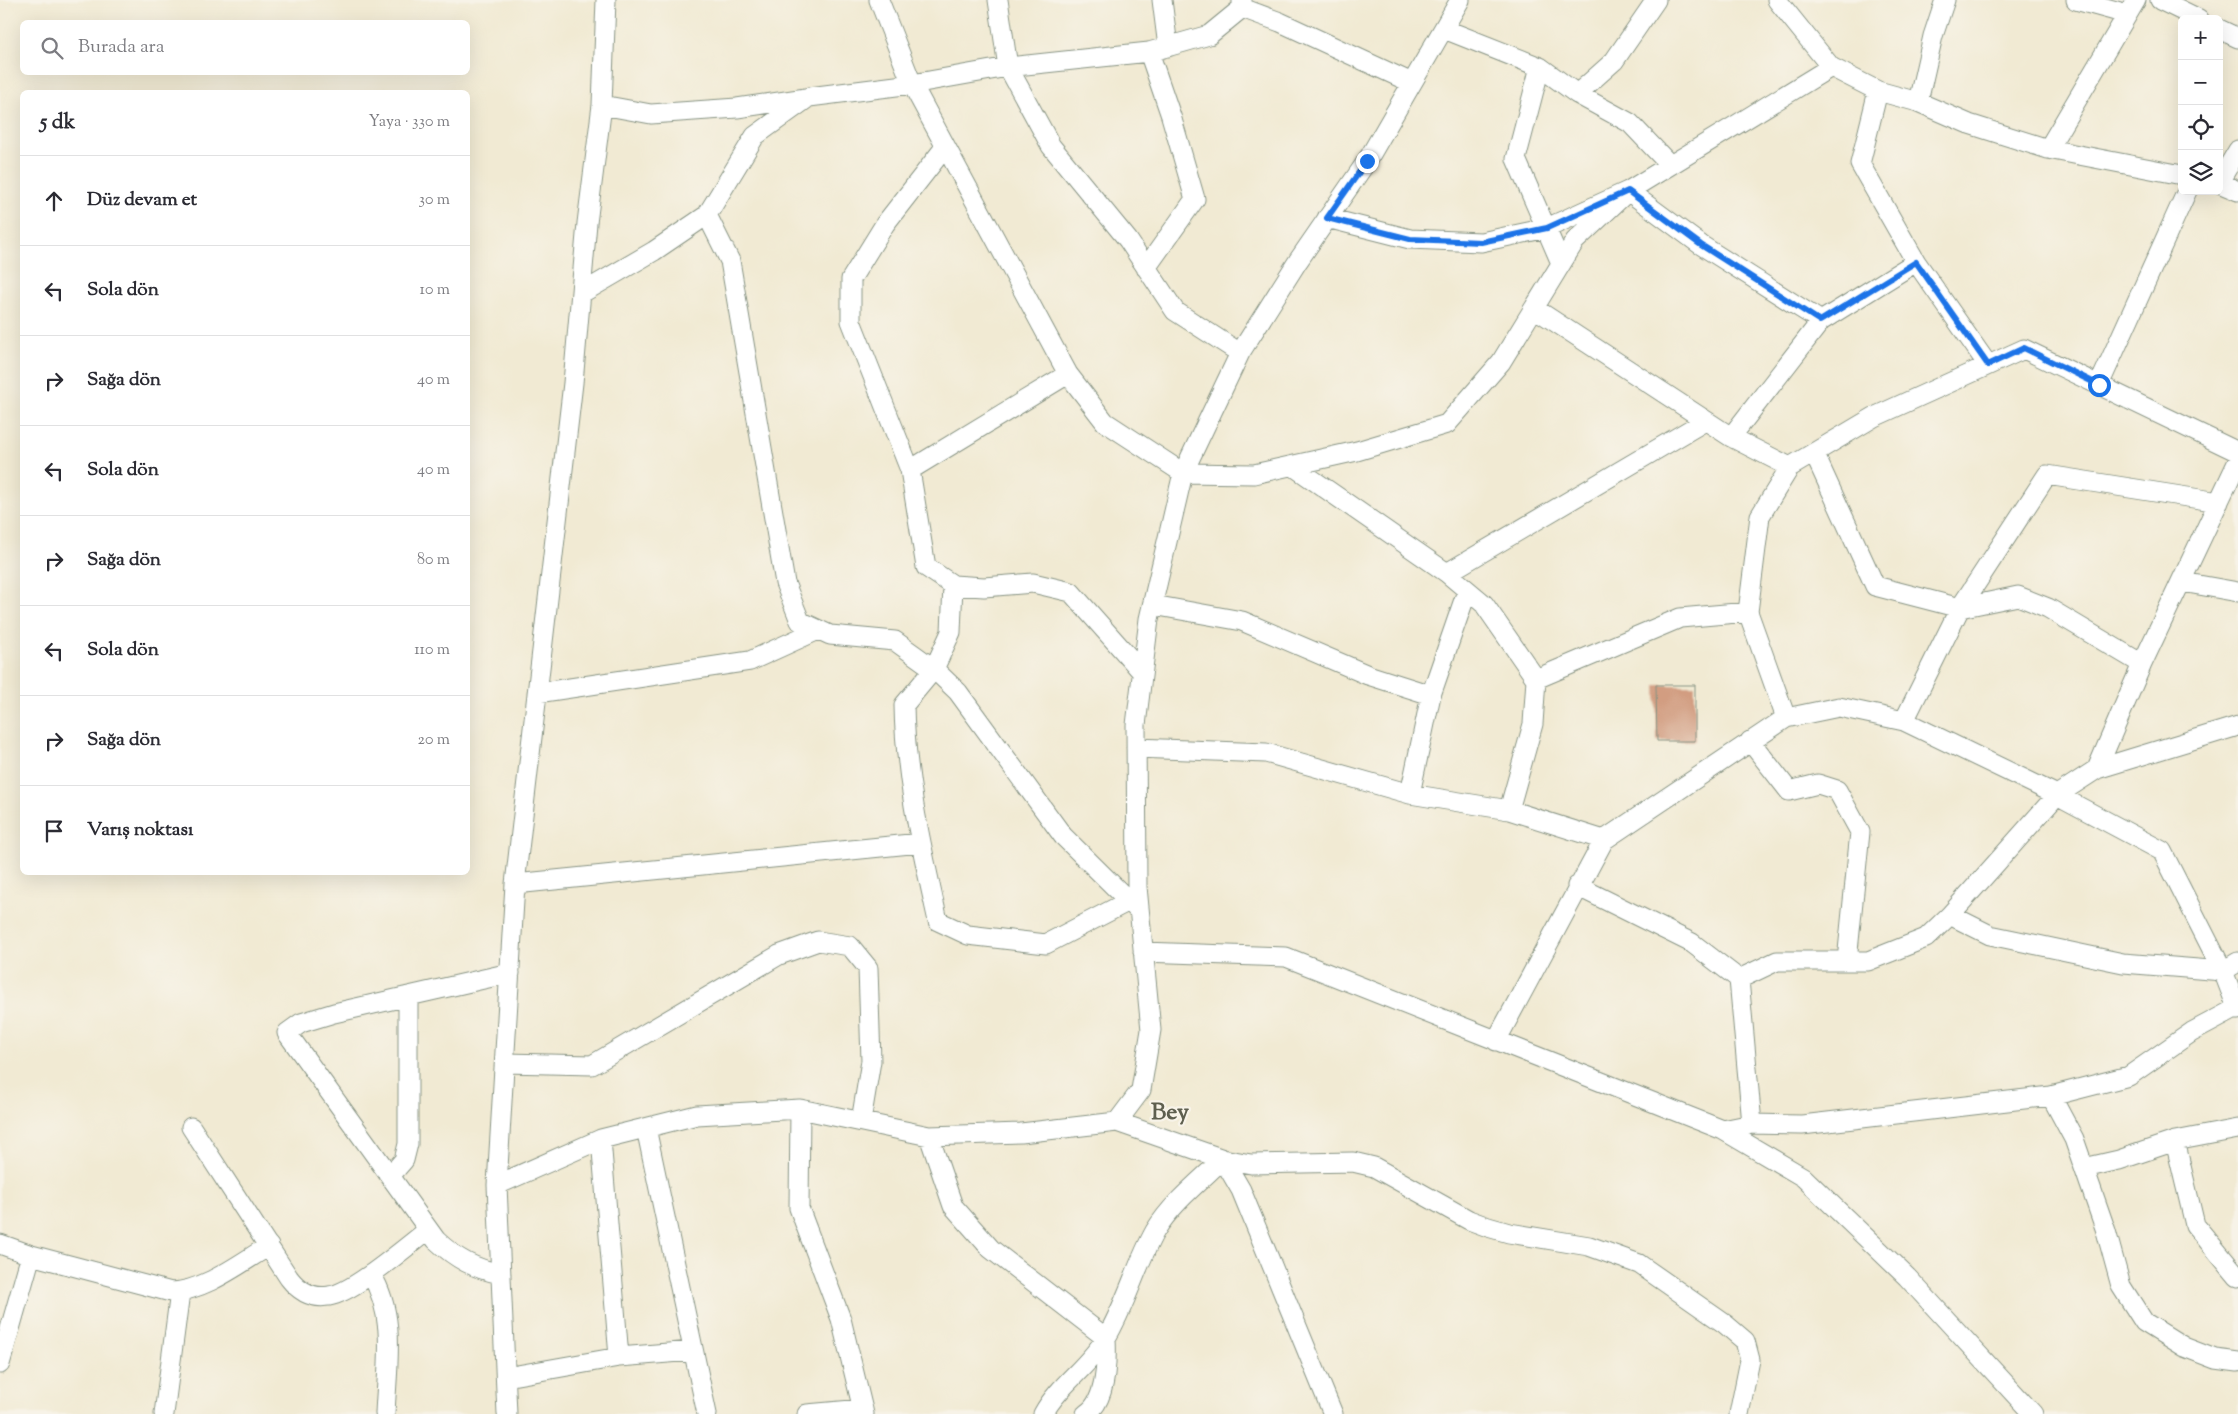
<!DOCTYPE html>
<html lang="tr">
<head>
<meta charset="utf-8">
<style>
	:root { --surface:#fff; --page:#f7f7f7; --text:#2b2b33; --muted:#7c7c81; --line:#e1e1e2 }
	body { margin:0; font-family:"Sorts Mill Goudy",serif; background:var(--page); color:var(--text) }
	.controls { position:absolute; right:15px; top:15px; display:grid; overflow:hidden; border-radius:8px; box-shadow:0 5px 20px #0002 }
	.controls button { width:45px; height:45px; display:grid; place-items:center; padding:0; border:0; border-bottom:1px solid var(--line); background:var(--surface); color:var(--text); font:25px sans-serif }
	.stop { position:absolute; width:15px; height:15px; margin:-11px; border:4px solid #1a73e8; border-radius:50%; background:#fff }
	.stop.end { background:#1a73e8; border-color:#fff; box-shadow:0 1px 5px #0008 }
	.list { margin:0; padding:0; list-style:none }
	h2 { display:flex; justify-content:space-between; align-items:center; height:65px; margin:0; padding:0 20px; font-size:21px }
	h2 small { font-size:16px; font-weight:400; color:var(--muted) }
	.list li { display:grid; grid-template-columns:32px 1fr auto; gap:15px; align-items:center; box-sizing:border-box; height:90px; padding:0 20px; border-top:1px solid var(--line) }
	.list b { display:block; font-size:19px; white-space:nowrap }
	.list em { font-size:16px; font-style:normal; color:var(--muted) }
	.icon { flex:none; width:28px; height:28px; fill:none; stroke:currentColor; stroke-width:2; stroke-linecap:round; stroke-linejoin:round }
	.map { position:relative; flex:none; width:2238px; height:1414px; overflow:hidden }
	.search { position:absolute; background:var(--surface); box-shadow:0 5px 20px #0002; left:20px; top:20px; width:450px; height:55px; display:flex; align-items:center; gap:12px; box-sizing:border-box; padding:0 18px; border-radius:8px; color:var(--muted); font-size:19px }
	.panel { position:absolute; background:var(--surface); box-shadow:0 5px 20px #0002; left:20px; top:90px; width:450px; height:785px; border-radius:8px }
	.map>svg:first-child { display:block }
	.building { fill:#d29d81 }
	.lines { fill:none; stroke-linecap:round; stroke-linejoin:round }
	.minor-casing { stroke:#889484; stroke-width:21 }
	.minor { stroke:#fff; stroke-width:19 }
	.route { stroke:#1a73e8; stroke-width:6 }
	.labels { text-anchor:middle; stroke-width:4.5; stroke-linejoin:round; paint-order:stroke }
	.district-label { font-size:24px; font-weight:bold; fill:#5e5f4f; stroke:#f7f3e8 }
</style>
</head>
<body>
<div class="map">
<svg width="2238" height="1414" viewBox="0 0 2238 1414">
	<rect width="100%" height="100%" fill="#f7f3e8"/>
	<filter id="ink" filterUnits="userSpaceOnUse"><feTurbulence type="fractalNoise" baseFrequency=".02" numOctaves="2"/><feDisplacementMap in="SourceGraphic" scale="10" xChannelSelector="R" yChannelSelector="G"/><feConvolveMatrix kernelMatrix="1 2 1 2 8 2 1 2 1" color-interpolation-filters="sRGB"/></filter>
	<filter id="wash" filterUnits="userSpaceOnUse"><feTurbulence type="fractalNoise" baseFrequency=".0096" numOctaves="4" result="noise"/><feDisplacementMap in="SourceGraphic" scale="20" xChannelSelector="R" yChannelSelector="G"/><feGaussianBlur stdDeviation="1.12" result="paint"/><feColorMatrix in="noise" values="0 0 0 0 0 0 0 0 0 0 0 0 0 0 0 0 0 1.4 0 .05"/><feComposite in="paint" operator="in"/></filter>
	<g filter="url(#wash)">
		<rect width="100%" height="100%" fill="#f1ead3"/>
		<g id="blocks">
			<path class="building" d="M1656 685H1695V741H1657Z"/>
		</g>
	</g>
	<g filter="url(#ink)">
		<use href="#blocks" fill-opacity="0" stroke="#889484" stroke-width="1"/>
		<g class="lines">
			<defs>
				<path id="minor" d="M879 0 912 84 1068 374 1105 422 1183 473 1254 474 1357 451 1447 424 1501 362 1575 241 1628 191 1831 67
					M998 0 1008 67 1051 146 1128 240 1175 311 1240 353
					M1162 0 1168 47
					M1242 0V8L1280 22 1412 83
					M1777 0 1831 67 1878 91 1918 102 1969 124 2048 149 2182 175
					M2076 0 2127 14
					M2160 0 2199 19
					M1444 29 1540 67 1577 94 1630 123 1670 165
					M2219 29 2238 38
					M1540 67 1516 159 1561 263
					M1878 91 1860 164 1916 262 1988 365
					M1577 94 1614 61 1656 0
					M1918 102 1933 36 1945 0
					M602 105 651 114 737 108 806 98
					M945 147 885 224 851 279V321L910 470 926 567 953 585 984 587 1033 583 1071 592 1142 672
					M2048 149 2136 0
					M2219 182 2238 150
					M2219 183 2238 191
					M707 215 730 261 785 583 800 621 830 635 895 641 934 669 958 692 1063 836 1139 911
					M1327 218 1410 239 1481 242 1547 228 1628 191 1701 245 1821 321
					M1146 268 1195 199 1171 116 1149 52
					M582 293 654 251 707 215 755 136 809 97 912 84 1008 67 1149 52 1209 35 1242 8
					M1534 308 1731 437 1790 467
					M2099 385 2187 191
					M1731 437 1821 321 1916 262
					M1814 453 1875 586 1960 608 2018 596 2048 608 2142 664
					M1293 466 1447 573 1484 604 1536 679 1533 724 1509 810
					M910 470 1068 374
					M1447 573 1705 421
					M2182 582 2238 592
					M953 585 951 632 934 669 904 705C905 778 922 849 938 921L968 935 1046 944 1129 901
					M1153 605 1242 621 1368 675 1431 695
					M1536 679 1680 618 1748 612
					M537 693 750 661 818 630
					M1786 718 1748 612 1760 516 1790 467 1874 417 2024 349 2238 452
					M1904 721 1960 608 2047 475 2219 502
					M1750 741 1789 791 1818 784 1837 790 1860 832 1847 961
					M1136 748 1266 753 1410 794 1509 810 1604 840
					M2097 769 2238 726
					M1410 794 1431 695 1467 591
					M515 884 920 843
					M1577 886 1692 943 1739 979 1777 961H1868L1926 938 1950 915 2057 795 2097 769 2142 664 2238 461
					M1950 915 1990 935 2123 963 2223 971 2238 962
					M1143 952 1286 957 1723 1130 1752 1124 1802 1125 2051 1096 2129 1076 2192 1032 2237 1008
					M1739 979 1752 1124
					M1496 1041 1604 840 1786 718 1839 707 1904 721 2057 795 2162 851 2223 971 2238 1010
					M505 1063 592 1065 779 955 818 941 850 946 868 968 871 1061 861 1121
					M2051 1096 2074 1139 2106 1231 2121 1286 2144 1322 2184 1347 2215 1359 2238 1362
					M800 1109 799 1208 841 1319 864 1414
					M1117 1122 1223 1159 1251 1164 1353 1162 1374 1167 1469 1220 1488 1227 1509 1233 1589 1246 1639 1264 1725 1324 1745 1341 1750 1360 1739 1414
					M191 1127 289 1278C299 1291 312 1299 329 1296 353 1293 407 1246 428 1230
					M646 1128 707 1414
					M1723 1130 1803 1177 1907 1277 2033 1414
					M929 1136 953 1206 991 1249 1106 1338
					M601 1139 619 1357
					M2175 1141 2195 1225 2238 1277
					M2084 1168 2119 1160 2175 1141 2238 1129
					M390 1176 404 1160 408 1144V996
					M497 1185 601 1139 697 1115 800 1109 929 1136 1021 1133 1117 1122 1141 1090 1151 1030 1137 887 1136 725 1149 619 1183 473 1240 353 1298 261 1367 161 1460 0
					M0 1244 31 1255 171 1292C205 1291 240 1263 269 1246
					M371 1274C397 1317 387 1365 385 1414
					M501 1274C475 1269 456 1259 436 1240L287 1033 301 1023 334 1013 510 973
					M0 1364 31 1255
					M506 1377 619 1357 693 1351
					M164 1414 180 1292
					M507 1414 497 1185 515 884 573 383 587 223 602 105 606 0
					M807 1414 863 1409
					M1043 1414C1059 1385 1088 1367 1106 1338 1126 1305 1136 1265 1155 1231 1172 1203 1200 1181 1223 1159L1241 1190 1333 1414
					M1086 1414C1107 1401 1107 1359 1106 1338"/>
			</defs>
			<use href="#minor" class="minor-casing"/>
			<use href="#minor" class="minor"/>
		</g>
	</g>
	<g class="lines" filter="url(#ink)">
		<path class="route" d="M1367 161 1327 218 1410 239 1481 242 1547 228 1628 191 1701 245 1820 321 1916 262 1988 365 2024 348 2099 385"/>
	</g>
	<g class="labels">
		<g class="district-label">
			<text x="1170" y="1119">Bey</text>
		</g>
	</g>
</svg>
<div class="controls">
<button>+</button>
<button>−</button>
<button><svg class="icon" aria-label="locate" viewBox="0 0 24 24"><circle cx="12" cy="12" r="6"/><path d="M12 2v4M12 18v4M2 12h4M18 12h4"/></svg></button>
<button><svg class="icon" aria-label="layers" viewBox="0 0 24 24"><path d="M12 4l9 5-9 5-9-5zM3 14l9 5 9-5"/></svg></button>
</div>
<div class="stop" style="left:2099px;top:385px"></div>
<div class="stop end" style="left:1367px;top:161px"></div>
<div class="search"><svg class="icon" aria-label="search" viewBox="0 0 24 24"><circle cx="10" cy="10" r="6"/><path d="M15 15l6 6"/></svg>Burada ara</div>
<section class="panel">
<h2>5 dk<small>Yaya · 330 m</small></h2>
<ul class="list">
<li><svg class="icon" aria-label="ahead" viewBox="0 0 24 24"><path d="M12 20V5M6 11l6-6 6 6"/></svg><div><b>Düz devam et</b></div><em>30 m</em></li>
<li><svg class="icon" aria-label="left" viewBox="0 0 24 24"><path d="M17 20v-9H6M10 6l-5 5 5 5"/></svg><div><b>Sola dön</b></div><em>10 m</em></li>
<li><svg class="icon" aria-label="right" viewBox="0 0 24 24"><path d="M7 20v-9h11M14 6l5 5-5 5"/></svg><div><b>Sağa dön</b></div><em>40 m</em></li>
<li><svg class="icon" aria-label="left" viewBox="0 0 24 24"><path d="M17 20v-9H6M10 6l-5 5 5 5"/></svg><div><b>Sola dön</b></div><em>40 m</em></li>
<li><svg class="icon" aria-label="right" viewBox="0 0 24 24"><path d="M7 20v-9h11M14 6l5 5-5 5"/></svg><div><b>Sağa dön</b></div><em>80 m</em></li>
<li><svg class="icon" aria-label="left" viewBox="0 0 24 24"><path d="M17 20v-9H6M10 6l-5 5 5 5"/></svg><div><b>Sola dön</b></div><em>110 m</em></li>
<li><svg class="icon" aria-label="right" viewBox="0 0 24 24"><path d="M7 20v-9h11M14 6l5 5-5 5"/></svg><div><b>Sağa dön</b></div><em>20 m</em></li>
<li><svg class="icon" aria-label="arrive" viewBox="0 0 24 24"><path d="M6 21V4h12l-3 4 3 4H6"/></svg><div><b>Varış noktası</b></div></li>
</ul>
</section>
</div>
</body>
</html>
